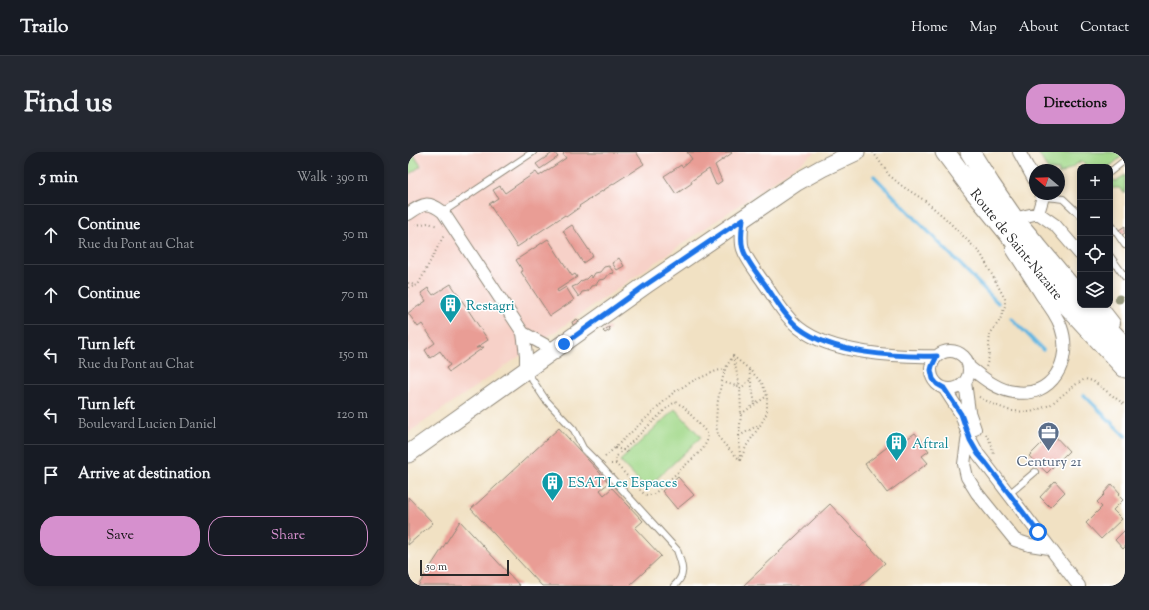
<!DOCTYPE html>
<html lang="en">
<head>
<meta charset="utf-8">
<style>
	:root { --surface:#171b24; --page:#242831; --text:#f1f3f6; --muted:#9ea1a6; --line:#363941; --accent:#d690ce }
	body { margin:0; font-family:"Sorts Mill Goudy",serif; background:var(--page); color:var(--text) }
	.controls { position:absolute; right:12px; top:12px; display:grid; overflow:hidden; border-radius:8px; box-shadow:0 2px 6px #0003 }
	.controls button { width:36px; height:36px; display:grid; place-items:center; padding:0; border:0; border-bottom:1px solid var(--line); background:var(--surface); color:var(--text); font:20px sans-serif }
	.compass { position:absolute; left:621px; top:12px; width:36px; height:36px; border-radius:50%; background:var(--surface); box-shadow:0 2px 6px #0003; rotate:289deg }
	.scale { position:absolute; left:12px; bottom:10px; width:89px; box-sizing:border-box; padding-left:4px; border:2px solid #2b2b2b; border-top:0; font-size:11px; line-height:14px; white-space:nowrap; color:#2b2b2b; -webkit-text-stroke:3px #fff; paint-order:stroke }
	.stop { position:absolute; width:12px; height:12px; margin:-9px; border:3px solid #1a73e8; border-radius:50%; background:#fff }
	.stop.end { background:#1a73e8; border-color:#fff; box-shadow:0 1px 4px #0008 }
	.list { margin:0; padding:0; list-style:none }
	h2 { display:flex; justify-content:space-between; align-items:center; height:52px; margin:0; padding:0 16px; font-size:17px }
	h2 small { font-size:13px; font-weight:400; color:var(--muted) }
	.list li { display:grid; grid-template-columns:26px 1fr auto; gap:12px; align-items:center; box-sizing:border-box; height:60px; padding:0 16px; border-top:1px solid var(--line) }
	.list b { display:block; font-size:15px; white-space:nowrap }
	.list p { margin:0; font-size:13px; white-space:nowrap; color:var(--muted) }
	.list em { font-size:13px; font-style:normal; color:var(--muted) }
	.actions { display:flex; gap:8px; padding:12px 16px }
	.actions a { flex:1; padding:9px 0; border:1px solid var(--accent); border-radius:16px; text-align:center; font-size:14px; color:var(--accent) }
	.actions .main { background:var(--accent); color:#111 }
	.icon { flex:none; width:22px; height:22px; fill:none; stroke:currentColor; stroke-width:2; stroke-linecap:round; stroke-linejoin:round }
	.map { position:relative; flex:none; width:717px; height:434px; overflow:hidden; border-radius:16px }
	header { display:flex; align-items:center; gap:24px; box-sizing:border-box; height:56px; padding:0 20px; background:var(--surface); border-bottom:1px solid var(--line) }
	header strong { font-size:19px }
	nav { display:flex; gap:22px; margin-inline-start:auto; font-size:14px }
	.intro { display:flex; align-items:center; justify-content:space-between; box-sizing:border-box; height:96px; padding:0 24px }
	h1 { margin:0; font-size:28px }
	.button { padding:10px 18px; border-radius:16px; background:var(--accent); color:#111; font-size:14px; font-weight:700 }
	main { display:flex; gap:24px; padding:0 24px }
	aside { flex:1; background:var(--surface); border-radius:16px; box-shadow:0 2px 6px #0003 }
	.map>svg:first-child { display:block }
	.built { fill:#f7d1c8 }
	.green { fill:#a3d98b; stroke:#67825b }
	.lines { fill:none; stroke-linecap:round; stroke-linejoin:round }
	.stream { stroke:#65b6e0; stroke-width:3.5 }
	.building { fill:#e99d95 }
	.lane-casing { stroke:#8e8677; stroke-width:8 }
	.street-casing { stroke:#8e8677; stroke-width:14 }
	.secondary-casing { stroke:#8e8677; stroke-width:19 }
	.primary-casing { stroke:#8e8677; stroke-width:21 }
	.path { stroke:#8e8677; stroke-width:2; stroke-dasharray:1 3; stroke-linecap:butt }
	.lane { stroke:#fff; stroke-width:6 }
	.street { stroke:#fff; stroke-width:12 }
	.secondary { stroke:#fff; stroke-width:17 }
	.primary { stroke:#fff; stroke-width:19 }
	.tree { fill:#989a7f }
	.route { stroke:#1a73e8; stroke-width:5 }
	.labels { text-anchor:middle; stroke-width:3; stroke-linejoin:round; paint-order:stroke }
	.street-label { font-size:14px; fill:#2b2b2b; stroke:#fff }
	.culture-label { font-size:14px; fill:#0d838f; stroke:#fff; text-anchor:start }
	.service-label { font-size:14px; fill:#4e5e75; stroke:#fff }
</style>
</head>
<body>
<header>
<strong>Trailo</strong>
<nav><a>Home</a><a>Map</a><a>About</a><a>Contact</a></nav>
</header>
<div class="intro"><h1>Find us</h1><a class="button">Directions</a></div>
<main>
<aside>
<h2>5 min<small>Walk · 390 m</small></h2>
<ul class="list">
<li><svg class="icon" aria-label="ahead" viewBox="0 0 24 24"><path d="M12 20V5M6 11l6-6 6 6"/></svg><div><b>Continue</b><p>Rue du Pont au Chat</p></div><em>50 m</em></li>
<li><svg class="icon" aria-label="ahead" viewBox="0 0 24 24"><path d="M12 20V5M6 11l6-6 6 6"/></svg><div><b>Continue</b></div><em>70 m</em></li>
<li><svg class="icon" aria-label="left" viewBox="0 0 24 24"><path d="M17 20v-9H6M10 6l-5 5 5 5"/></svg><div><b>Turn left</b><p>Rue du Pont au Chat</p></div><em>150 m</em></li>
<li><svg class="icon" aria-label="left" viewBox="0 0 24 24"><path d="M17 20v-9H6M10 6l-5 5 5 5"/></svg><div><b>Turn left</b><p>Boulevard Lucien Daniel</p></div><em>120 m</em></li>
<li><svg class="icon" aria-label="arrive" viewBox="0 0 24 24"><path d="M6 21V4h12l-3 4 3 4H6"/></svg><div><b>Arrive at destination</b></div></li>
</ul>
<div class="actions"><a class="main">Save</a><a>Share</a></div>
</aside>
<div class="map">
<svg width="717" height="434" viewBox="0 0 717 434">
	<rect width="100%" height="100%" fill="#fff"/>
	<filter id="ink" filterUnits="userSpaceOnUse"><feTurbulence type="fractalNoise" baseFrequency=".025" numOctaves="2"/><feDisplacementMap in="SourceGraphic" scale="8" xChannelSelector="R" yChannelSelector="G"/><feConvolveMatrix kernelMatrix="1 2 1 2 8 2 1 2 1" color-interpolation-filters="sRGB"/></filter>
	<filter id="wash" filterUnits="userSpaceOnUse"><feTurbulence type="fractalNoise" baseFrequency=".012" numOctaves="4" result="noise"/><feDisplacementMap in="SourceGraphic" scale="16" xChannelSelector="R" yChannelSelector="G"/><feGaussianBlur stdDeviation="0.9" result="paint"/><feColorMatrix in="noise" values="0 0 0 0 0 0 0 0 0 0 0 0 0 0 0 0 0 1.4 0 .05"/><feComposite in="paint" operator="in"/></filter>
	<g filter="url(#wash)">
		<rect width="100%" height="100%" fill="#f1e1c3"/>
		<path class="built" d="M0 0H408L0 281Z"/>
		<path class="green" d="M0 0H4L13 14 0 23Z
			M630 0H717V2L701 15H679L675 10H672L651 23V18H640Z
			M717 23V42L712 36H705L702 39V27L708 29Z
			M267 257 293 285 238 337 212 309Z"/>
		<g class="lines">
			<path class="stream" d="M466 24 590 151
				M603 166 635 198
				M676 243 717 284"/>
		</g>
		<g id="blocks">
			<path class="building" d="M146 0 150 5 132 17 128 12Z
				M157 0H228L236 12 171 54 172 55 158 65 157 63 109 95 81 52 90 46 85 38 92 34 97 41 128 20 131 24 158 6 155 2Z
				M279 0H323L324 1 307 13 314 29 308 33 301 17 283 29 284 31 268 42 256 24 273 13 274 15 284 7Z
				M164 73 185 104 175 111 155 79Z
				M717 74V81L714 83 711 78Z
				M140 87 164 124 167 122 169 125 149 138 150 140 158 135 166 148 142 164 113 120 115 119 108 108Z
				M211 106 216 114 209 118 204 111Z
				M201 114 206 121 201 122 197 127 191 128 188 133 183 134 180 139 174 140 171 145 164 135 169 133 173 129 178 127 182 123 184 126 187 121 192 120 196 115Z
				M43 132 80 188 68 196 76 195 41 220 38 216 42 213 32 199 22 206 17 198 27 191 14 172 10 175 0 161 18 149 13 141 20 136 25 143Z
				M169 167 171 169 165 173 164 170Z
				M201 175 202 178 197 181 195 179Z
				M151 276 201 331 192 338 196 343 204 336 235 369 227 376 253 404 221 434H134L63 357Z
				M507 281 521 299 514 304 520 311 479 341 457 312 482 293 485 297Z
				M644 281 661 299 639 321 621 304Z
				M270 325 286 343 269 357 254 339Z
				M647 329 657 340 642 355 632 345Z
				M704 332 712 341 710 343 715 348 705 358 714 367 693 387 678 371 694 355 689 350 697 342 696 341Z
				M0 345 25 371 0 393Z
				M422 352 477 411 452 434H335Z
				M52 369 112 434H10Z
				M717 378V395L715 397 707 388Z"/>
		</g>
	</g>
	<g filter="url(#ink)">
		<use href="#blocks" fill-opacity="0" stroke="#8e8677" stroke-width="1"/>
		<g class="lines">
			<defs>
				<path id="lane" d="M702 20 717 8
					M635 45 648 46 655 47 672 63
					M35 60 125 0
					M702 71 717 93
					M702 104 717 125
					M119 220 137 247 166 278 175 296 190 311 269 398C274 413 279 422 266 434
					M601 342 627 320"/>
				<path id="street" d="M611 0 627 29
					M630 61 647 73 672 102
					M630 61 635 45 633 42
					M0 62C15 52 19 48 35 60L115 181 146 198
					M335 67C334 76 332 88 335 97 338 107 350 122 356 131 367 146 376 164 391 176 424 202 489 205 529 204
					M606 67 630 61
					M692 153 706 171
					M115 181 118 203V219
					M523 218a19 19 0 1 1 38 0a19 19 0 1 1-38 0Z
					M561 215C574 225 589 238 606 240 644 247 665 208 653 175 649 164 641 153 634 144 624 128 614 113 604 97
					M557 230 561 260 567 277
					M536 236 553 262 560 283 570 302 577 311 671 434
					M560 283 556 312 559 325 569 341 607 388 622 393 641 396"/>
				<path id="secondary" d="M0 302 239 132 389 30 414 16 448 0"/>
				<path id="primary" d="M537 0 566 39 658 152 717 216
					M562 0 582 32 606 67 672 146
					M678 153 717 195"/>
			</defs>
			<use href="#lane" class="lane-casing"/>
			<use href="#street" class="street-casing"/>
			<use href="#secondary" class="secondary-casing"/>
			<use href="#primary" class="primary-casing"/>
			<path class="path" d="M465 0 481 23 494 34 516 48 536 65 573 102 597 147V154L592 168 582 182 581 193V205L578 215
				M7 73 20 71 30 74
				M0 131 7 133
				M0 136 10 133 36 83
				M325 204 341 217 354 231 359 244V261L353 272 339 293 332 308C326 302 315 292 311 285 304 270 312 234 317 218 319 213 322 209 325 204Z
				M325 204 332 235 333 262 331 284 332 306
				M341 218 347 252
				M314 230 332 235
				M332 237 342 228
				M571 245 587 253 603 259 623 260 642 253 667 233 677 227 685 229 717 253
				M333 262 359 244
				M578 282 582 290 586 302
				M331 284 352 272
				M207 296 215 298 221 301
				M197 305 266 240 285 229 308 219 317 217
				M203 312H208L236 342 239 343H245L295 297 299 289 300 282 275 254 267 250 261 254 208 305V312"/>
			<use href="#lane" class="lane"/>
			<use href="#street" class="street"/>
			<use href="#secondary" class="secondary"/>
			<use href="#primary" class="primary"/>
		</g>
		<circle class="tree" cx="711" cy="147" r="4.5"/>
	</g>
	<g class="lines" filter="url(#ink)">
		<path class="route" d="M156 192 239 132 335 67C334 76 332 88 335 97 338 108 349 121 356 131 367 146 376 164 391 176 424 202 489 205 529 204L524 214 523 218 525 227 529 232 536 236 553 262 562 288 570 302 578 311 630 380"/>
	</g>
	<defs>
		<symbol id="building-pin" viewBox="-11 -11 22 30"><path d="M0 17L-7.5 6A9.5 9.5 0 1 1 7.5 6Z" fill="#0f9aa8" stroke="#fff"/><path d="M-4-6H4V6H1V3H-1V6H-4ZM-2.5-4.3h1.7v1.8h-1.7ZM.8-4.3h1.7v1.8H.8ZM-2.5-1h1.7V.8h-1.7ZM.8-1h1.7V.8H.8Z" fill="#fff"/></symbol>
		<symbol id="office-pin" viewBox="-11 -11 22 30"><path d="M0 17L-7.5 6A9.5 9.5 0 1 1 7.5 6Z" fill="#5c6f8a" stroke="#fff"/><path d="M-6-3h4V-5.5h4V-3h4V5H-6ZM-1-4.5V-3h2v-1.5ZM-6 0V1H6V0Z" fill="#fff"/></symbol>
	</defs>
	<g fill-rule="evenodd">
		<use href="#building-pin" x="30" y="140" width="25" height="34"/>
		<use href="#office-pin" x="628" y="268" width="25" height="34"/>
		<use href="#building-pin" x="476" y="278" width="25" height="34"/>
		<use href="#building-pin" x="132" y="318" width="25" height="34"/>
	</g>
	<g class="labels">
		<g class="street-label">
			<text transform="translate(609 92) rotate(51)" y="5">Route de Saint-Nazaire</text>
		</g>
		<g class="culture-label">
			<text x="58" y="158">Restagri</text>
			<text x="504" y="296">Aftral</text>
			<text x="160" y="335">ESAT Les Espaces</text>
		</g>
		<g class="service-label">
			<text x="641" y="314">Century 21</text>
		</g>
	</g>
</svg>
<div class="controls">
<button>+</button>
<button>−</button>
<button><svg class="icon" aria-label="locate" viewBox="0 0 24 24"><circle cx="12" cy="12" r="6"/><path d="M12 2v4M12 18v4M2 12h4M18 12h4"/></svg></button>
<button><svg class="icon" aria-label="layers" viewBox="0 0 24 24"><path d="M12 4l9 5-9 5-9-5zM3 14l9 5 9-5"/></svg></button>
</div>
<svg class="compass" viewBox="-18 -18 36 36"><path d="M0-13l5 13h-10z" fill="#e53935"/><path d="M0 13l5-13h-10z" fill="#9ea1a6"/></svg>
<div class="scale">50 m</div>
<div class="stop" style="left:630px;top:380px"></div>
<div class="stop end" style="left:156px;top:192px"></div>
</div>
</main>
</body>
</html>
